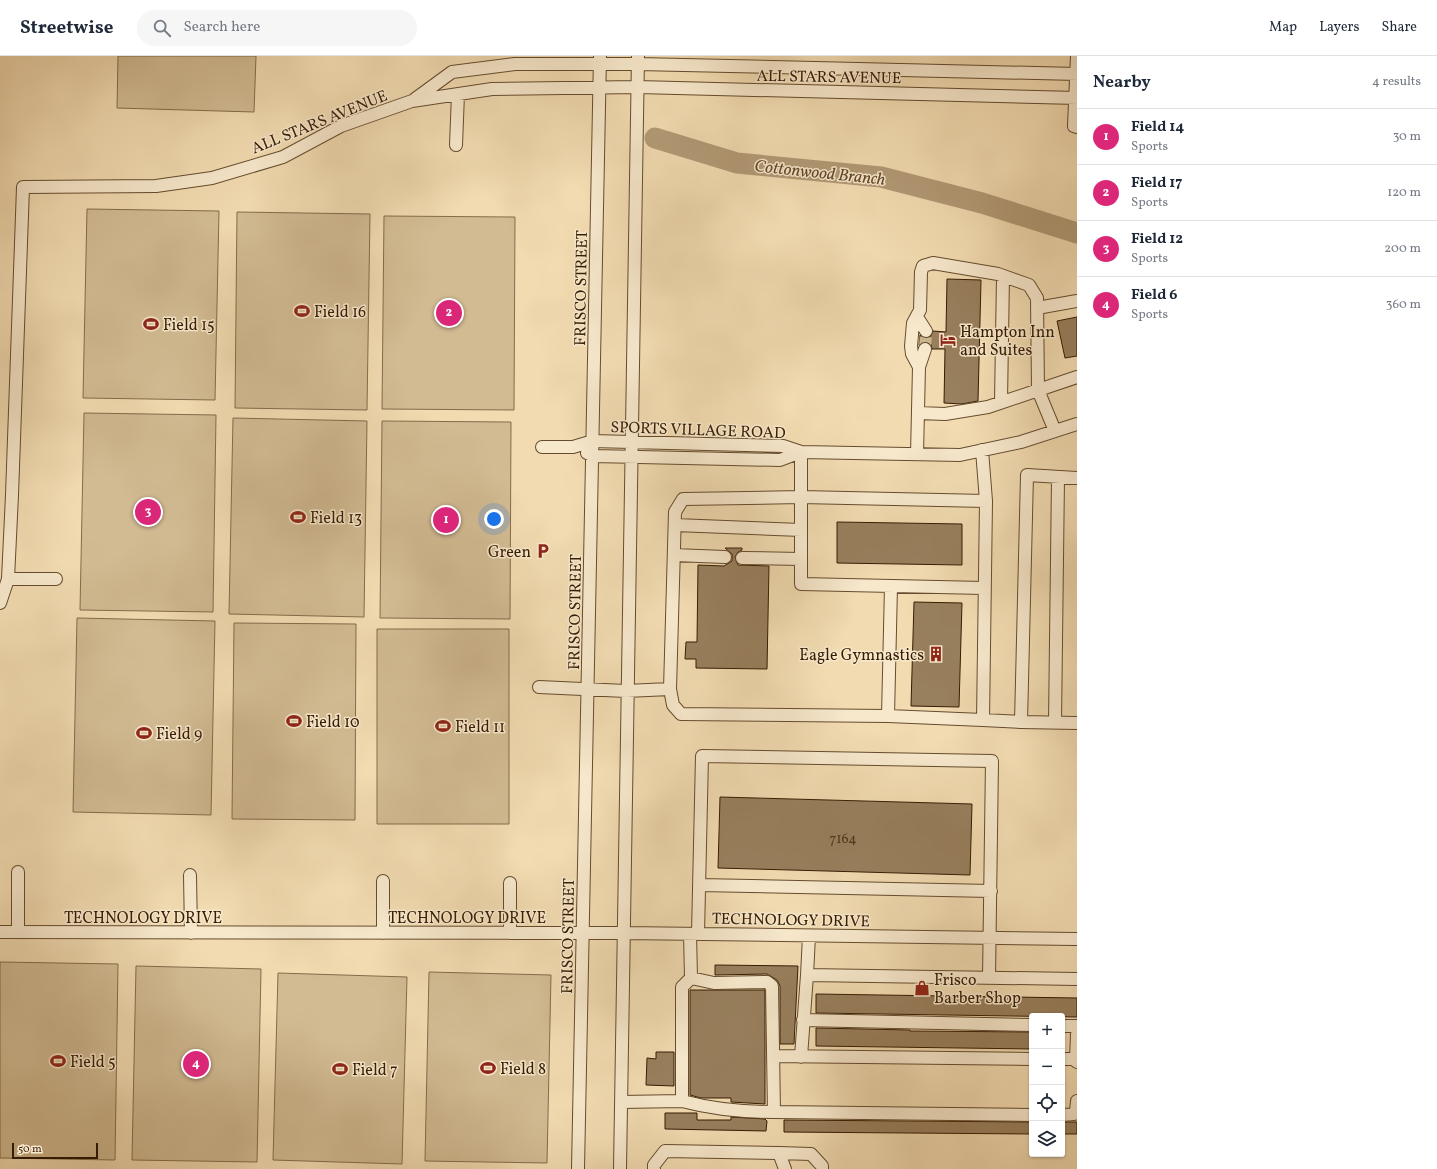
<!DOCTYPE html>
<html lang="en">
<head>
<meta charset="utf-8">
<style>
	:root { --surface:#fff; --page:#f6f6f7; --text:#1f2937; --muted:#747a83; --line:#e0e1e3; --accent:#db2777 }
	body { margin:0; font-family:Vollkorn,serif; background:var(--page); color:var(--text) }
	.controls { position:absolute; right:12px; bottom:12px; display:grid; overflow:hidden; border-radius:4px; box-shadow:0 1px 3px #0004 }
	.controls button { width:36px; height:36px; display:grid; place-items:center; padding:0; border:0; border-bottom:1px solid var(--line); background:var(--surface); color:var(--text); font:20px sans-serif }
	.scale { position:absolute; left:12px; bottom:10px; width:86px; box-sizing:border-box; padding-left:4px; border:2px solid #361c03; border-top:0; font-size:11px; line-height:14px; white-space:nowrap; color:#361c03; -webkit-text-stroke:3px #f7e8cc; paint-order:stroke }
	.you { position:absolute; left:494px; top:463px; width:14px; height:14px; margin:-10px; border:3px solid #fff; border-radius:50%; background:#1a73e8; box-shadow:0 0 0 6px #1a73e833 }
	.badge { display:grid; place-items:center; width:26px; height:26px; border-radius:50%; background:var(--accent); color:#fff; font-size:13px; font-weight:700 }
	.pin { position:absolute; translate:-50% -50%; border:2px solid #fff; box-shadow:0 1px 4px #0006 }
	.list { margin:0; padding:0; list-style:none }
	h2 { display:flex; justify-content:space-between; align-items:center; height:52px; margin:0; padding:0 16px; font-size:17px }
	h2 small { font-size:13px; font-weight:400; color:var(--muted) }
	.list li { display:grid; grid-template-columns:26px 1fr auto; gap:12px; align-items:center; box-sizing:border-box; height:56px; padding:0 16px; border-top:1px solid var(--line) }
	.list b { display:block; font-size:15px; white-space:nowrap }
	.list p { margin:0; font-size:13px; white-space:nowrap; color:var(--muted) }
	.list em { font-size:13px; font-style:normal; color:var(--muted) }
	.icon { flex:none; width:22px; height:22px; fill:none; stroke:currentColor; stroke-width:2; stroke-linecap:round; stroke-linejoin:round }
	.map { position:relative; flex:none; width:1077px; height:1113px; overflow:hidden }
	header { display:flex; align-items:center; gap:24px; box-sizing:border-box; height:56px; padding:0 20px; background:var(--surface); border-bottom:1px solid var(--line) }
	header strong { font-size:19px }
	nav { display:flex; gap:22px; margin-inline-start:auto; font-size:14px }
	.search { width:280px; height:36px; background:var(--page); display:flex; align-items:center; gap:10px; box-sizing:border-box; padding:0 14px; border-radius:22px; color:var(--muted); font-size:15px }
	main { display:flex }
	aside { flex:1; background:var(--surface) }
	.map>svg:first-child { display:block }
	.green { fill:#d2bb93; stroke:#846c4b }
	.lines { fill:none; stroke-linecap:round; stroke-linejoin:round }
	.river { stroke:#b29a76; stroke-width:21 }
	.building { fill:#987f5d; stroke:#361c03 }
	.minor-tunnel { stroke:#ccb58e; stroke-width:12; stroke-dasharray:12 6; stroke-linecap:butt }
	.minor-casing { stroke:#654c2e; stroke-width:14 }
	.minor { stroke:#f7e8cc; stroke-width:12 }
	.labels { text-anchor:middle; stroke-width:3; stroke-linejoin:round; paint-order:stroke }
	.number-label { font-size:14px; fill:#4e351a }
	.street-label { font-size:16px; fill:#361c03; stroke:#f7e8cc }
	.poi-label { font-size:16px; fill:#361c03; stroke:#f7e8cc; text-anchor:start }
	.water-label { font-size:17px; font-style:italic; fill:#61482b; stroke:#f7e8cc }
</style>
</head>
<body>
<header>
<strong>Streetwise</strong>
<div class="search"><svg class="icon" aria-label="search" viewBox="0 0 24 24"><circle cx="10" cy="10" r="6"/><path d="M15 15l6 6"/></svg>Search here</div>
<nav><a>Map</a><a>Layers</a><a>Share</a></nav>
</header>
<main>
<div class="map">
<svg width="1077" height="1113" viewBox="0 0 1077 1113">
	<rect width="100%" height="100%" fill="#f2dbb1"/>
	<filter id="stains"><feTurbulence type="fractalNoise" baseFrequency=".005" numOctaves="4"/><feColorMatrix values="0 0 0 0 .2 0 0 0 0 .09 0 0 0 0 .02 0 0 0 .5 -.17"/></filter>
	<radialGradient id="worn" r=".72"><stop offset=".6" stop-color="#630" stop-opacity="0"/><stop offset="1" stop-color="#630" stop-opacity=".3"/></radialGradient>
	<path class="green" d="M118 0H256L254 56 117 52Z
		M87 153 219 155 215 344 83 342Z
		M237 156 370 158 367 354 235 352Z
		M384 160 515 161 514 354 382 353Z
		M84 357 216 359 213 556 80 554Z
		M233 362 367 365 364 561 229 558Z
		M382 365 511 366 510 563 380 562Z
		M77 562 215 565 211 759 73 756Z
		M234 567 356 568 355 764 232 763Z
		M377 573H509V768H377Z
		M0 906 118 908 115 1104 0 1102Z
		M136 910 261 913 257 1106 132 1104Z
		M429 916 551 919 547 1107 425 1105Z
		M278 917 407 921 402 1108 273 1104Z"/>
	<g class="lines">
		<path class="river" d="M655 82 737 107 881 121 982 147 1077 177"/>
	</g>
	<path class="building" d="M947 223 981 224 978 345 962 348 944 347 945 293H932L931 288 927 286H923L919 289 920 279 927 282 930 281 933 275 946 276Z
		M1077 261V300L1065 302 1057 265Z
		M837 466 962 468V509L837 507Z
		M725 492H742V494L738 496 735 501 738 509 769 510 767 613 696 612V603H685L686 586H697L698 509 724 510 729 507 732 505V498Z
		M914 546 962 547 959 651 911 650Z
		M720 741 972 748 970 819 718 812Z
		M715 909 798 910 794 988H780V930L777 924 767 918 715 919Z
		M690 934H765V1048L731 1046V1042H701L690 1039Z
		M816 938 1077 942V961L816 957Z
		M816 972 910 974V975L1032 976V993L816 990Z
		M656 996H674V1030L646 1029 647 1002 656 1003Z
		M665 1057H697V1064H731V1061L765 1063 767 1065 766 1075 665 1073Z
		M784 1064 1032 1066V1078L784 1076Z
		M1062 1066H1077V1078H1062Z"/>
	<g class="lines">
		<path class="minor-tunnel" d="M925 293 926 275"/>
		<defs>
			<path id="minor" d="M1077 0 1074 70 1077 71
				M415 43 452 16 515 8H638L1077 18
				M456 89 458 38
				M1037 252 1077 245
				M917 261 926 275
				M919 311 925 293
				M1001 346 1003 220
				M918 357 945 358 988 351 1077 321
				M542 391H573L593 385 783 390 801 396 960 399 1021 386 1077 368
				M982 394 986 445 983 664 1021 666
				M801 396V441L986 445
				M587 397 593 400 780 404 801 396
				M917 398 919 311 912 298 911 290 913 267 920 254 921 216 923 210 933 207 998 218 1029 229 1037 242 1038 334 1055 375
				M1077 422 1027 419 1021 666 1077 667
				M675 469 801 474
				M674 499 725 501
				M742 502 801 503
				M8 523H56
				M891 530 888 660 983 664
				M0 547 8 523 12 439 23 131 156 130 212 122 283 101 341 70 412 45 492 33 638 31 1077 42
				M539 631 626 635 670 633 673 649 681 658 888 660
				M670 633 675 456 683 443 801 441V528L984 532
				M1055 667 1058 421
				M18 816V876
				M190 819 191 877
				M510 827V877
				M699 829 991 835
				M0 876 624 877 1077 883
				M383 877V825
				M698 878 702 700 992 705 989 922
				M809 880 807 919 1077 923
				M803 964 1032 969
				M1062 970H1077
				M773 1000 1032 1003
				M801 1001 807 919
				M1062 1003H1073L1077 1006
				M1076 1004 1077 978
				M682 1045C712 1053 743 1056 774 1056L772 930 767 926 714 927 691 922
				M621 1046 682 1045V931L691 922 690 878
				M774 1056 1032 1059
				M1062 1059 1074 1058 1076 1055 1077 1045
				M779 1097 811 1098 822 1110V1113
				M578 1113 600 0
				M620 1113 638 0
				M654 1113V1109L665 1095 779 1097 785 1113"/>
		</defs>
		<use href="#minor" class="minor-casing"/>
		<use href="#minor" class="minor"/>
	</g>
	<defs>
		<symbol id="stadium-bare" viewBox="-9 -9 18 18"><path d="M0-5a6.5 5 0 1 0 0 10a6.5 5 0 1 0 0-10ZM-3.5-1.8h7v3.6h-7Z" fill="#8f2418" stroke="#f7e8cc" stroke-width="2.5" paint-order="stroke"/></symbol>
		<symbol id="hotel-bare" viewBox="-9 -9 18 18"><path d="M-6-4.5h1.5V1H6V5H4.5V3h-9V5H-6ZM-4 0a1.8 1.8 0 1 1 3.6 0ZM.5 0V-2.5h3Q6-2.5 6 0Z" fill="#8f2418" stroke="#f7e8cc" stroke-width="2.5" paint-order="stroke"/></symbol>
		<symbol id="parking-bare" viewBox="-9 -9 18 18"><path d="M-3.5-5.5H1a3.5 3.5 0 0 1 0 7H-1V5.5H-3.5ZM-1-3.4V-.6H.8a1.4 1.4 0 0 0 0-2.8Z" fill="#8f2418" stroke="#f7e8cc" stroke-width="2.5" paint-order="stroke"/></symbol>
		<symbol id="building-bare" viewBox="-9 -9 18 18"><path d="M-4-6H4V6H1V3H-1V6H-4ZM-2.5-4.3h1.7v1.8h-1.7ZM.8-4.3h1.7v1.8H.8ZM-2.5-1h1.7V.8h-1.7ZM.8-1h1.7V.8H.8Z" fill="#8f2418" stroke="#f7e8cc" stroke-width="2.5" paint-order="stroke"/></symbol>
		<symbol id="shop-bare" viewBox="-9 -9 18 18"><path d="M-5-2.5h2.3a2.7 3.5 0 0 1 5.4 0H5L5.5 6h-11ZM-1.5-2.5h3a1.5 2.3 0 0 0-3 0Z" fill="#8f2418" stroke="#f7e8cc" stroke-width="2.5" paint-order="stroke"/></symbol>
	</defs>
	<g fill-rule="evenodd">
		<use href="#stadium-bare" x="291" y="244" width="22" height="22"/>
		<use href="#stadium-bare" x="140" y="257" width="22" height="22"/>
		<use href="#hotel-bare" x="937" y="273" width="22" height="22"/>
		<use href="#stadium-bare" x="287" y="450" width="22" height="22"/>
		<use href="#parking-bare" x="532" y="484" width="22" height="22"/>
		<use href="#building-bare" x="925" y="587" width="22" height="22"/>
		<use href="#stadium-bare" x="283" y="654" width="22" height="22"/>
		<use href="#stadium-bare" x="432" y="659" width="22" height="22"/>
		<use href="#stadium-bare" x="133" y="666" width="22" height="22"/>
		<use href="#shop-bare" x="911" y="921" width="22" height="22"/>
		<use href="#stadium-bare" x="47" y="994" width="22" height="22"/>
		<use href="#stadium-bare" x="477" y="1001" width="22" height="22"/>
		<use href="#stadium-bare" x="329" y="1002" width="22" height="22"/>
	</g>
	<g class="labels">
		<g class="number-label">
			<text x="843" y="787">7164</text>
		</g>
		<g class="street-label">
			<text transform="translate(829 20) rotate(1)" y="6">ALL STARS AVENUE</text>
			<text transform="translate(319 65) rotate(-22)" y="6">ALL STARS AVENUE</text>
			<text transform="translate(580 232) rotate(-89)" y="6">FRISCO STREET</text>
			<text transform="translate(698 373) rotate(2)" y="6">SPORTS VILLAGE ROAD</text>
			<text transform="translate(574 556) rotate(-89)" y="6">FRISCO STREET</text>
			<text x="143" y="867">TECHNOLOGY DRIVE</text>
			<text x="467" y="867">TECHNOLOGY DRIVE</text>
			<text transform="translate(791 863) rotate(1)" y="6">TECHNOLOGY DRIVE</text>
			<text transform="translate(567 880) rotate(-89)" y="6">FRISCO STREET</text>
		</g>
		<g class="poi-label">
			<text x="314" y="261">Field 16</text>
			<text x="163" y="274">Field 15</text>
			<text x="960" y="281">Hampton Inn<tspan x="960" dy="18">and Suites</tspan></text>
			<text x="310" y="467">Field 13</text>
			<text x="531" y="501" text-anchor="end">Green</text>
			<text x="924" y="604" text-anchor="end">Eagle Gymnastics</text>
			<text x="306" y="671">Field 10</text>
			<text x="455" y="676">Field 11</text>
			<text x="156" y="683">Field 9</text>
			<text x="934" y="929">Frisco<tspan x="934" dy="18">Barber Shop</tspan></text>
			<text x="70" y="1011">Field 5</text>
			<text x="500" y="1018">Field 8</text>
			<text x="352" y="1019">Field 7</text>
		</g>
		<g class="water-label">
			<text transform="translate(820 116) rotate(6)" y="6">Cottonwood Branch</text>
		</g>
	</g>
	<rect width="100%" height="100%" filter="url(#stains)"/>
	<rect width="100%" height="100%" fill="url(#worn)"/>
</svg>
<div class="controls">
<button>+</button>
<button>−</button>
<button><svg class="icon" aria-label="locate" viewBox="0 0 24 24"><circle cx="12" cy="12" r="6"/><path d="M12 2v4M12 18v4M2 12h4M18 12h4"/></svg></button>
<button><svg class="icon" aria-label="layers" viewBox="0 0 24 24"><path d="M12 4l9 5-9 5-9-5zM3 14l9 5 9-5"/></svg></button>
</div>
<div class="scale">50 m</div>
<div class="you"></div>
<div class="pin badge" style="left:446px;top:464px">1</div>
<div class="pin badge" style="left:449px;top:257px">2</div>
<div class="pin badge" style="left:148px;top:456px">3</div>
<div class="pin badge" style="left:196px;top:1008px">4</div>
</div>
<aside>
<h2>Nearby<small>4 results</small></h2>
<ul class="list">
<li><span class="badge">1</span><div><b>Field 14</b><p>Sports</p></div><em>30 m</em></li>
<li><span class="badge">2</span><div><b>Field 17</b><p>Sports</p></div><em>120 m</em></li>
<li><span class="badge">3</span><div><b>Field 12</b><p>Sports</p></div><em>200 m</em></li>
<li><span class="badge">4</span><div><b>Field 6</b><p>Sports</p></div><em>360 m</em></li>
</ul>
</aside>
</main>
</body>
</html>
